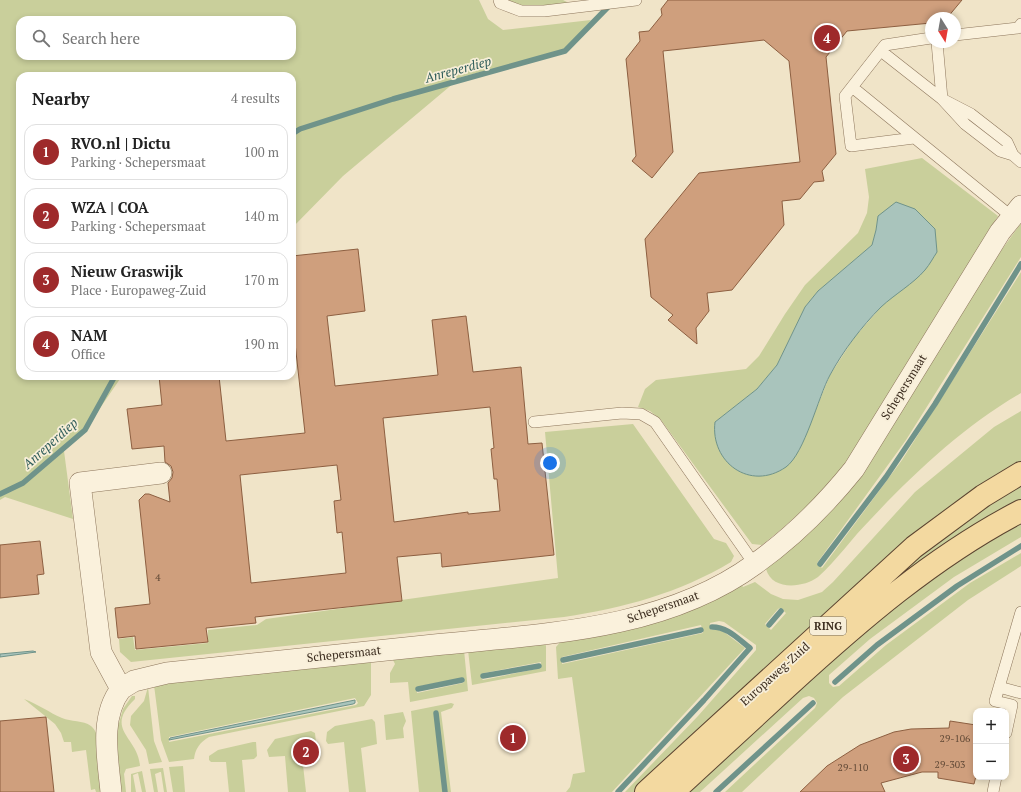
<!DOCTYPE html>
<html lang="en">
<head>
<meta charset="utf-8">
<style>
	:root { --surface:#fff; --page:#f6f6f6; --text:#222; --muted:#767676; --line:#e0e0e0; --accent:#9e2a2b }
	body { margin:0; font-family:"PT Serif",serif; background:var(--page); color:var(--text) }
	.controls { position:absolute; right:12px; bottom:12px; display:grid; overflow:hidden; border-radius:8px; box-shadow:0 2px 6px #0003 }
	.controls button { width:36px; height:36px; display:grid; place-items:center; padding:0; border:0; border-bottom:1px solid var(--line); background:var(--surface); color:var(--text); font:20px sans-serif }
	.compass { position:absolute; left:925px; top:12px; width:36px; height:36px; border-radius:50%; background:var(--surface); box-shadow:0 2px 6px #0003; rotate:169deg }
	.you { position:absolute; left:550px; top:463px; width:14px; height:14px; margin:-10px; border:3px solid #fff; border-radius:50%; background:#1a73e8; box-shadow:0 0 0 6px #1a73e833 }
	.badge { display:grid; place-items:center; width:26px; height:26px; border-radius:50%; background:var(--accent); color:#fff; font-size:13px; font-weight:700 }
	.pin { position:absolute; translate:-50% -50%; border:2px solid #fff; box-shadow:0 1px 4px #0006 }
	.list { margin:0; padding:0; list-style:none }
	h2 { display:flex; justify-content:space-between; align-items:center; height:52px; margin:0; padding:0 16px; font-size:17px }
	h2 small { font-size:13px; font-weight:400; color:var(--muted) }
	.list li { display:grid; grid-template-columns:26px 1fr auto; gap:12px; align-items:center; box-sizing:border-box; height:56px; margin:0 8px 8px; padding:0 8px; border:1px solid var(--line); border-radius:12px }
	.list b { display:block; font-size:15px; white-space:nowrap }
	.list p { margin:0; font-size:13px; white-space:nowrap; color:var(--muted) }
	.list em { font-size:13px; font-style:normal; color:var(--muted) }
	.icon { flex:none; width:22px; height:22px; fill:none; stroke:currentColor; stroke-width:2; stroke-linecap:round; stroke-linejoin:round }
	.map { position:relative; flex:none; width:1021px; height:792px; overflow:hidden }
	.search { position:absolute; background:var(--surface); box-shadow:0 2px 6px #0003; left:16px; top:16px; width:280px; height:44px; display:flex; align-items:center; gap:10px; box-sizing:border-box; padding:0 14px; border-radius:12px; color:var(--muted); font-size:15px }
	.panel { position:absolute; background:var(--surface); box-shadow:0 2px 6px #0003; left:16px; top:72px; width:280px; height:308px; border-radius:12px }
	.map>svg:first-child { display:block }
	.green { fill:#c9cf9b; fill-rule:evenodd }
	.water { fill:#a9c4bc; stroke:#6f938a }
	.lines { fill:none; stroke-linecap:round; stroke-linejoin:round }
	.stream { stroke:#6f938a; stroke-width:5.5 }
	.building { fill:#cf9f7d; stroke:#8d5f41; fill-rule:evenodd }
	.lane-casing { stroke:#8d765c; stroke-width:12 }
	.street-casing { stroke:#8d765c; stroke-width:22 }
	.primary-casing { stroke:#5b4430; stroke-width:24 }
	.lane { stroke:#faf1dc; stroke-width:11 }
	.street { stroke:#faf1dc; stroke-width:21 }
	.primary { stroke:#f3d9a0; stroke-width:22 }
	.labels { text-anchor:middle; stroke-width:3.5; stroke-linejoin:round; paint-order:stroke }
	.number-label { font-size:10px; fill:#624a37 }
	.shield { fill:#f7eed8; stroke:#756857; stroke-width:1 }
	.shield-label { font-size:11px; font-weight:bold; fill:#3d2e20 }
	.street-label { font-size:12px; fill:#3d2e20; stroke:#f7eed8 }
	.water-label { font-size:13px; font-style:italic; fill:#2f5d5a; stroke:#f7eed8 }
</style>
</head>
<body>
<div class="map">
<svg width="1021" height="792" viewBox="0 0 1021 792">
	<rect width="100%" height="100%" fill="#f0e4c8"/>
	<path class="green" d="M0 0H479L488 19 503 30 591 20 565 51 461 77 343 176 292 228V76H20V376H122L83 433 64 451 73 519 5 497 0 500ZM20 20H292V56H20Z
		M509 0H563L569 3C548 7 529 12 509 0Z
		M922 158 998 216 842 469C818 497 791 522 762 545L752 544 661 420 650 411 638 407 645 389 656 380 746 369 759 356 785 314 805 285 858 233 867 213 869 197 865 169ZM878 215 880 308 854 338 830 375 799 451 715 422 757 389 777 365 805 307 818 291 872 245 876 230Z
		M1021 223V257L906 440 817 563 822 568 902 460 1021 272V393C964 426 915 472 870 520 852 538 837 560 818 577 803 588 772 591 766 569L783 554Z
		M1021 411V464L799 641 635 792H625L698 716 756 650V645L724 622 719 621 710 623 711 630H719L724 632 745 648 612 792H566L570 787 573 774 585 772 572 677 558 679 556 647 562 640 740 583 743 587 755 582 771 594 783 599 798 600 822 592 833 582 915 492 994 427ZM780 608 786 613 771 630 765 624 778 609ZM701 625 703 633 562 664V657Z
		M633 424 714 539 726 543 734 556 731 562C679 593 624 608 564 617L131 662 120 652 119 639 133 637 135 650 208 643V630L257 625 266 619 558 578 545 432Z
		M1021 484V501L666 792H660L892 579 960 523Z
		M1021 517V537L954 577 870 639 829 675V683L833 687 839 686 886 645 970 583 1021 553V566L968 600 843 697 742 792H725L815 708 817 703 814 698 809 696 803 698 700 792H680L854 633Z
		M545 643 546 646V671L472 685 468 650ZM541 662V668L483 680 481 678 484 673Z
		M464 650 468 691 410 702 408 682 390 683V673L395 664 393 660 396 659ZM462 678 464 681 463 683 417 693 416 687Z
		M371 660V695L364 706 209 737C200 742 195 749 194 759L169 762 161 740 154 685 162 683ZM355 698 358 703 356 705 169 742V737Z
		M148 687 154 741 162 762 149 764 146 750 130 725 131 716 144 701Z
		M132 696H135V699C103 730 138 736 140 766L126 769 124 774 126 792H119L117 769V723H119L123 709Z
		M24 699C38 704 50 713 62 718 71 722 83 720 91 726 103 735 103 777 104 792H96L95 789 91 790 86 750 72 752 71 742H64L61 733 55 724Z
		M451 703 454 704 452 708 441 712 451 792H419L411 711Z
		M403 712 406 721 403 728 404 738 386 740 384 715Z
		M372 719 375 722 377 744 361 748 366 792H349L344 742 328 744 326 741 327 732 335 726Z
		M311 731 315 733 316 743 312 747H301L306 792H288L285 756 269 757 267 750 275 739Z
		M253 742H256L257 756 254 759 242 760 245 792H229L226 762H211L209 760V756L218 750Z
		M183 766 185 792H173L169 767Z
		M163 768 167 792H164L161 772H160L155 774 158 792H154L150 769Z
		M142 771 146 792H142L138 773 133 775 136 792H131V774Z"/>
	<path class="water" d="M896 202 915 209 935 229 937 252C933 258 930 264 925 270 913 284 895 294 881 307 862 326 843 351 830 375 818 397 805 453 786 467 750 492 710 462 715 422L757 389 777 365 805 307 818 291 872 245 876 230 878 216Z
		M33 651 36 652 0 657V654Z
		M355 700V703L353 704 169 740 170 738Z"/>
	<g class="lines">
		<path class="stream" d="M292 134 300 129 393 99 565 51 610 5
			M0 494 23 483 85 430 115 376
			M820 564 886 477 935 404 1021 264
			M769 625 781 611
			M563 660 701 630
			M483 676 539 666
			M835 682 877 645 957 586 1021 546
			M418 689 462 680
			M436 713 445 792
			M618 792 704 700 750 648C738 639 728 627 712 627
			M716 792 813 703"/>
	</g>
	<path class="building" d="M668 0H962L947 18H931V23L847 31 826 57 836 154 822 171 824 181 814 182 800 199 782 201 784 225 732 290 707 293 709 311 696 328 697 344 668 320 673 315 651 297 645 239 699 173 800 162 789 61 764 40 663 51 673 152 652 178 632 161 636 156 626 59 640 41 639 32 649 31 662 15 661 9Z
		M358 249 365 311 327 316 335 386 438 375 432 320 466 316 473 372 521 367 528 444 542 443 554 555 442 567 441 553 397 557 402 601 255 617 256 623 206 628 208 642 136 649 135 636 118 638 115 608 150 604 139 500 145 494H149L170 502 168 483 172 478 173 472 171 466 165 462 164 446 132 449 127 409 162 405 159 376H219L226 441 305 433 292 316V256ZM490 407 494 448 491 449 494 479H497L500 511 468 514V512L394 522 383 418ZM337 465 341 500 334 501 337 533 342 532 346 573 251 583 240 475Z
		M40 541 44 574 37 575 39 594 0 598V545Z
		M46 717 54 792H0V721Z
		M950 721 976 725V776L974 784 938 778V772H922L881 783 885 792H800L827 766 860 745 894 732 911 729 949 728Z"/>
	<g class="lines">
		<defs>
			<path id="lane" d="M499 0 500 3 521 11H544L636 0
				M955 35 1018 28 1021 24
				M937 42 942 99 965 124 1000 151 1013 155
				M886 55 942 99 971 114 1007 142 1013 155 1021 162
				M857 91 1012 217
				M914 138 851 146 845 96 885 45 931 38
				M534 422 622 413 641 414 655 422 755 565
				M999 687 1021 693
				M1006 733 1012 705 995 701 1021 612
				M993 792 996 777"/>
			<path id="street" d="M121 689 134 681 167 673C256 664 345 654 434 645 542 634 663 631 755 564 793 537 825 505 854 469L1000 232 1021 206
				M111 792C108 759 99 717 121 689L101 652 80 483 161 473"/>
			<path id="primary" d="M646 792 914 547 983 496 1021 473
				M673 792C711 757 749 722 787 687 859 621 934 556 1021 511"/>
		</defs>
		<use href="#lane" class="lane-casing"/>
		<use href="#street" class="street-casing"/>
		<use href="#primary" class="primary-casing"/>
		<use href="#lane" class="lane"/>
		<use href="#street" class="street"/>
		<use href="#primary" class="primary"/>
	</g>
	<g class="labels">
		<g class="number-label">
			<text x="158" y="581">4</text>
			<text x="955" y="742">29-106</text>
			<text x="950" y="768">29-303</text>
			<text x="853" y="771">29-110</text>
		</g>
		<rect class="shield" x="810" y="617" width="36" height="18" rx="3"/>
		<g class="shield-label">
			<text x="828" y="630">RING</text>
		</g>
		<g class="street-label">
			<text transform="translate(904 387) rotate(-58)" y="4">Schepersmaat</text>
			<text transform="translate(663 607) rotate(-19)" y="4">Schepersmaat</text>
			<text transform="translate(344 654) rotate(-6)" y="4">Schepersmaat</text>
			<text transform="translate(775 674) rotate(-42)" y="4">Europaweg-Zuid</text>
		</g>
		<g class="water-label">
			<text transform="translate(458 69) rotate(-15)" y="5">Anreperdiep</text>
			<text transform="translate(50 443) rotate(-42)" y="5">Anreperdiep</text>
		</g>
	</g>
</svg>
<div class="controls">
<button>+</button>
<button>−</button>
</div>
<svg class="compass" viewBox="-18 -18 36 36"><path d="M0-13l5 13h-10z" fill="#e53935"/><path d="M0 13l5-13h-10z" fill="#767676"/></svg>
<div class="you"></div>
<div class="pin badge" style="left:513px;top:738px">1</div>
<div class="pin badge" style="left:306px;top:752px">2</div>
<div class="pin badge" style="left:906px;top:759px">3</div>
<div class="pin badge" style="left:827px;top:38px">4</div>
<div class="search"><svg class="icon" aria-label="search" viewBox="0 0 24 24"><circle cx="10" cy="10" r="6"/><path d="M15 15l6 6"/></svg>Search here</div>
<section class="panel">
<h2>Nearby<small>4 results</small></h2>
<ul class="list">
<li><span class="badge">1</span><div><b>RVO.nl | Dictu</b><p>Parking · Schepersmaat</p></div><em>100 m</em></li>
<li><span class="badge">2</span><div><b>WZA | COA</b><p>Parking · Schepersmaat</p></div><em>140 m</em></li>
<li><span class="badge">3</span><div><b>Nieuw Graswijk</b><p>Place · Europaweg-Zuid</p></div><em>170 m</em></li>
<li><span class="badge">4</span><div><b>NAM</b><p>Office</p></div><em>190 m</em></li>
</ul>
</section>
</div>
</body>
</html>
